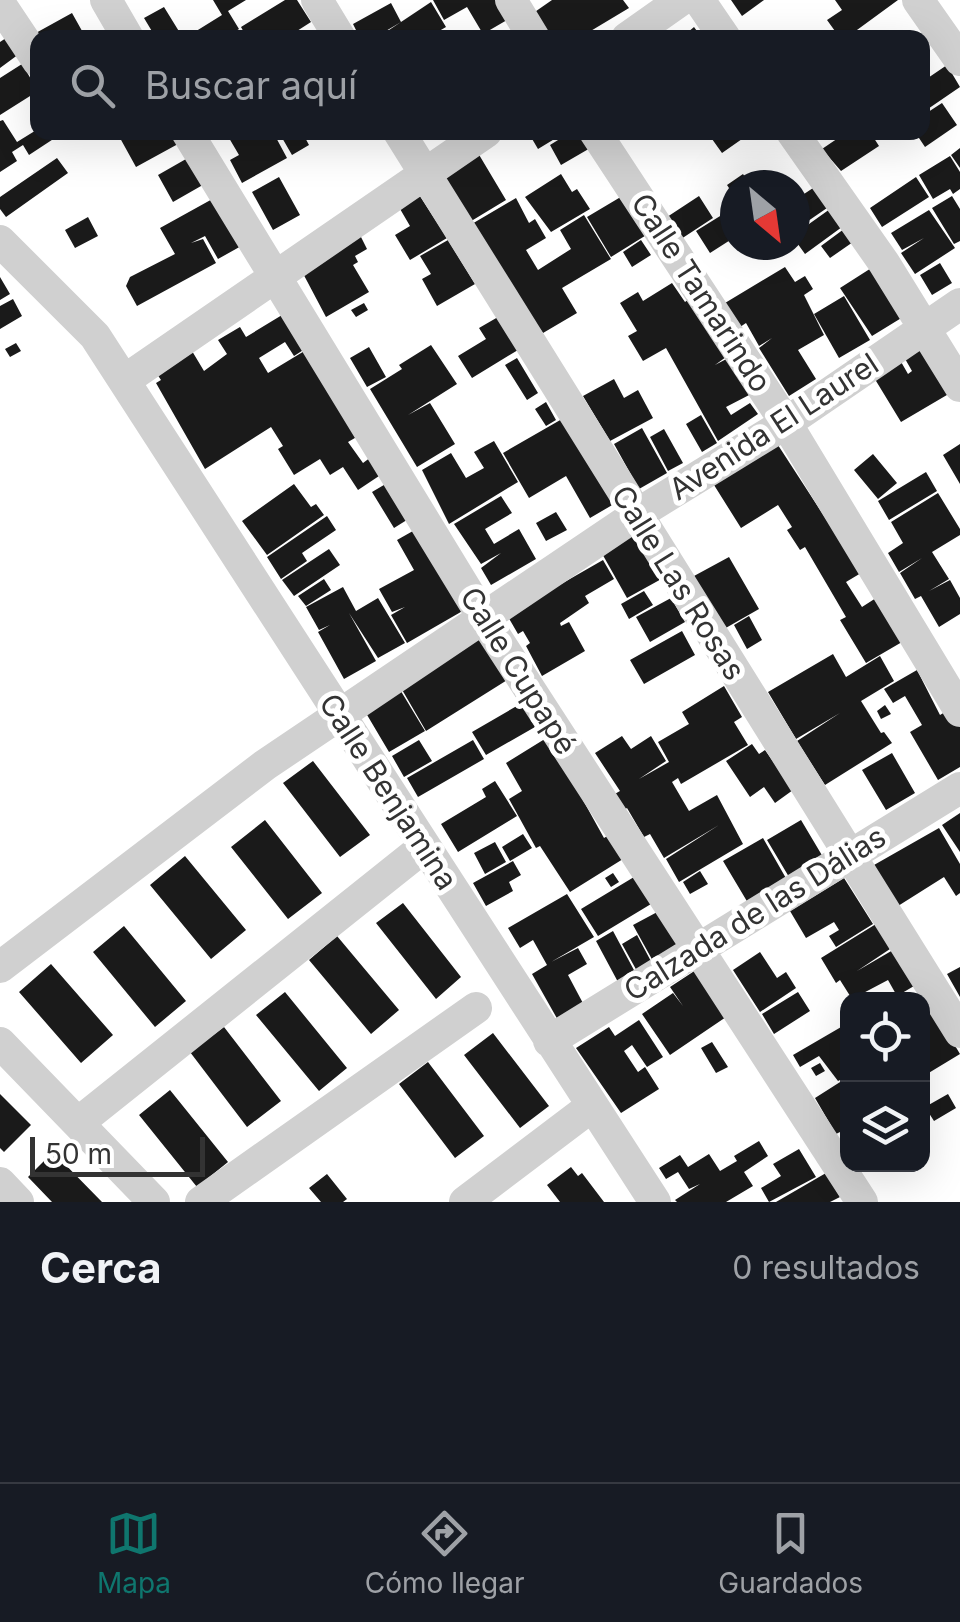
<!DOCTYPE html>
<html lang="es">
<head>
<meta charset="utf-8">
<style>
	:root { --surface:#171b24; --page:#242831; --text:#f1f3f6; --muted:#9ea1a6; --line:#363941; --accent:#0f766e }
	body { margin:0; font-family:Inter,sans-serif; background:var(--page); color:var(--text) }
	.controls { position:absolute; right:30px; bottom:30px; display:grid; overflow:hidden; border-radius:20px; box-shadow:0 10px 40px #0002 }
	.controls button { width:90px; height:90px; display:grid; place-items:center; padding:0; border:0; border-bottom:2px solid var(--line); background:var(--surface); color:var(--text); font:50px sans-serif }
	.compass { position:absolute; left:720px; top:170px; width:90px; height:90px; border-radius:50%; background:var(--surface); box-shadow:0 10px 40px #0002; rotate:151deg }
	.scale { position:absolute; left:30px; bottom:25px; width:175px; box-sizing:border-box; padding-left:10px; border:5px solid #333; border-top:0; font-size:28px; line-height:35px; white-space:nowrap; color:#333; -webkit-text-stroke:8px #fff; paint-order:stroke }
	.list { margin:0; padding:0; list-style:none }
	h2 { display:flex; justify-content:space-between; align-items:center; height:130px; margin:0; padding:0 40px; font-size:42px }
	h2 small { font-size:32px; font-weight:400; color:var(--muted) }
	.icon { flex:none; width:55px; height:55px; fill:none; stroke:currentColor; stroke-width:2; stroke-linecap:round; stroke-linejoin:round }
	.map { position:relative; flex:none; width:960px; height:1202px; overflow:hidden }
	.search { position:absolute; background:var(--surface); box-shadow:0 10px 40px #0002; left:30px; right:30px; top:30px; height:110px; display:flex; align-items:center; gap:25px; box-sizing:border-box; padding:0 35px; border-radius:20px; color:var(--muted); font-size:38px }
	.sheet { height:280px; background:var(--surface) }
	nav { display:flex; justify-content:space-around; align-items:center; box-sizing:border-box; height:140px; border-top:2px solid var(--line); background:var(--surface); font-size:28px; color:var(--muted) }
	nav a { display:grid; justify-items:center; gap:5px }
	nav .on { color:var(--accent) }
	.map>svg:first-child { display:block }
	.building { fill:#1a1a1a }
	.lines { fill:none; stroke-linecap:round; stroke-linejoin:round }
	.minor { stroke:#d0d0d0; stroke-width:32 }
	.labels { text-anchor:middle; stroke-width:10; stroke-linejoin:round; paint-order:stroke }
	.street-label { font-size:30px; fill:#333; stroke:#fff }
</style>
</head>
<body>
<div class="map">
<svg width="960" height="1202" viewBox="0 0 960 1202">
	<rect width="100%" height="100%" fill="#fff"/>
	<path class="building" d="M213 0H246L228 11 239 29 225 38H185L222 15Z
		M285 0H297L311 22 286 38H247L241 27Z
		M433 0H503L512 17 483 34 467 7 444 20Z
		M552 0H623L629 8 579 38H544L529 16Z
		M731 0H764L742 16Z
		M835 0H898L846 38H840L827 20 842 10Z
		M431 2 446 27 427 38H377Z
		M391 3 401 22 374 38H360L353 24Z
		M164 7 180 33 172 38H156L144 18Z
		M72 13 86 38H38L34 34Z
		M694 27 702 38H681Z
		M6 38 19 54 0 68V42Z
		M22 64 38 91 0 115V78Z
		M947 65 960 87 922 113V82Z
		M942 103 957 125 925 147 915 132H922V116Z
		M3 120 17 142 38 129V132H64L29 155 23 145 12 152 17 161 0 172V121Z
		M129 132H171L178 144 136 167 120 138Z
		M238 132H273L287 158 242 183 230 160 239 155 229 138Z
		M287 132H302L309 145 292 155 281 136Z
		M528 132H566L538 149Z
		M571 132H584L592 147 561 165 550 145Z
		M707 132H752L722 153Z
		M847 132H870L879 146 841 171 822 149Z
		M960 148V168L951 155Z
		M478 153 506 200 468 223 440 177Z
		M193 155 208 182 173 202 158 175Z
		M950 156 960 172V189L953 194 950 189 933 199 919 175Z
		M57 158 68 173 6 217 0 209V197Z
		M561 174 572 192 577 189 590 209 551 232 525 197Z
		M743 174 750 185H735V197L727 185Z
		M279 177 300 215 273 230 252 192Z
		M916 177 929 197 882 227 870 208Z
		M813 188 827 208 795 230V200Z
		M416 190 447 238 410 260 395 235 410 226 396 202Z
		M624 195 648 234 611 257 587 217Z
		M699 196 713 218 678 241 664 219Z
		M952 196 960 209V241L954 244 932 208Z
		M216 197 243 245 218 259 205 236 191 243 203 239 216 263 137 306 126 286 130 277 175 254 160 228Z
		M516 198 529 223 535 219 546 238 526 250 538 270 571 249 560 230 584 215 611 259 562 288 577 313 543 333 465 228Z
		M733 208 735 237 710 253 696 231Z
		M830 209 842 227 805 254 795 240V234Z
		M929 210 955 248 915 274 901 253 924 238 902 250 891 233Z
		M88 217 98 236 75 248 65 230Z
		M844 229 853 242 830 258 821 246Z
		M358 231 367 249 355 256 358 262 353 265 369 292 326 317 298 264Z
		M448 240 475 284 437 306 422 279 431 274 420 256Z
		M641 240 651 255 632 267 623 252Z
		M940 263 952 283 932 295 920 275Z
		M876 265 903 317 872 336 840 288Z
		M785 267 795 282 805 276 813 289 804 295 824 335 798 350 816 379 789 396 759 348 772 338 759 346 746 323 740 327 725 303Z
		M0 277 10 294 0 300Z
		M672 283 685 302 689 299 726 357 715 365 732 356 753 393 726 407 731 415 750 403 758 414 718 441 666 348 643 361 628 336 637 331 620 303 638 292 643 301Z
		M844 296 870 340 839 358 814 314Z
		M13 299 22 316 0 329V306Z
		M364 303 368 310 356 317 351 310Z
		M287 312 308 347 294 356 285 342 259 358 268 373 311 347 360 435 348 442 363 463 371 457 382 474 358 490 343 467 330 475 320 459 294 475 278 449 283 446 271 427 205 469 156 383 161 380 157 374 189 346 204 371 227 354 218 340 240 327 246 337Z
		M498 317 518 350 472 378 458 356 486 339 479 328Z
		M16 343 21 351 10 357 5 349Z
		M431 345 457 384 408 415 430 403 455 444 417 467 370 389 402 369 399 365Z
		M925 345 952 392 901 422 873 376 900 360 908 374 912 371 904 357Z
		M369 347 386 377 367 387 350 358Z
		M517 358 538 393 527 400 505 365Z
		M614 379 624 398 638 390 653 418 610 441 583 396Z
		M546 402 556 420 546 426 535 409Z
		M701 415 717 443 702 452 686 424Z
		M562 419 614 504 590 518 566 476 529 498 503 453Z
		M642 428 667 473 639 489 614 444Z
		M664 429 683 463 668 471 650 437Z
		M494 441 518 482 449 524 422 470 451 453 466 478 484 468 474 452Z
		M776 442 861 573 846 582 862 607 876 598 902 642 866 663 840 620 846 617 805 547 800 550 787 530 792 527 778 505 741 528 714 485Z
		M960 444V484L943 455Z
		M873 454 897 483 878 499 854 470Z
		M926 472 937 491 889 520 878 501Z
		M389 482 410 518 394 528 372 492Z
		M294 484 311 507 316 504 324 515 267 555 242 521Z
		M938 493 960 529V535L932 552 949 579 929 591 950 580 960 598V614L939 627 921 596 915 599 900 573 922 558 899 572 888 553 903 543 891 522Z
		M501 496 512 513 485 529 494 544 519 529 536 559 491 585 481 568 501 553 481 564 454 524Z
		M556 512 567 530 546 541 536 523Z
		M327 516 336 530 302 553 307 561 281 579 267 557Z
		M420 527 466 609 407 643 391 615 405 607 392 612 379 589 414 570 397 540Z
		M632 531 665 577 627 598 600 550Z
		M329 549 340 565 294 596 282 580Z
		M729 557 759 609 724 629 694 576Z
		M603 560 614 579 585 596 589 603 560 623 561 626 569 622 585 651 542 676 526 646 530 643 523 631 518 634 507 615Z
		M324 579 331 590 306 606 298 596Z
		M343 587 356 611 378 598 405 643 378 658 349 613 376 661 344 679 318 632 330 625 319 630 306 607Z
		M644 591 653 605 629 619 621 604Z
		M671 598 685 622 650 642 636 617Z
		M749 616 762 640 747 649 734 625Z
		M485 629 512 677 426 731 397 681Z
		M682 631 695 655 644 684 630 660Z
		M833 654 846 677 880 656 894 681 861 701 881 733 884 732 892 743 825 785 797 741 840 713 796 739 768 692Z
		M917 670 940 715 950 709 960 726V767L938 780 910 732 922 725 905 696 893 703 884 689Z
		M396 683 425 731 389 752 360 703Z
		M724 686 742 717 734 722 748 745 681 784 678 778 672 782 689 811 717 795 743 844 679 882 666 859 719 825 664 858 650 834 644 837 627 808 622 811 613 795 620 791 595 753 622 736 631 749 651 736 666 761 639 779 669 762 658 742 689 724 682 712Z
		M522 703 535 727 486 755 472 732Z
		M885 705 891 714 881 719 877 711Z
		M548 737 604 838 609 835 623 859 570 892 540 846 536 848 509 799 522 791 506 763Z
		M419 740 432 761 404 777 392 756Z
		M473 740 484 759 418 797 407 778Z
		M752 744 759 754 765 750 793 790 775 803 764 787 750 797 726 761Z
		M892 753 915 793 886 810 862 770Z
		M313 761 370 835 340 857 283 783Z
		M495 781 517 816 458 852 441 824 486 797 482 789Z
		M960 813V852L942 825Z
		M265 820 322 893 288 919 231 847Z
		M801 820 823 857 789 877 767 840Z
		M939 828 960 864V893L956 896 944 877 898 906 874 865Z
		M523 834 532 848 510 861 502 847Z
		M763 838 787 880 748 903 723 861Z
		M495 842 506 862 485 874 474 853Z
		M185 856 246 930 211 959 150 885Z
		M513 861 521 875 509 882 513 891 486 906 473 883Z
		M700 871 708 884 690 894 683 882Z
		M613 873 619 882 611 887 605 878Z
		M639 874 656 901 598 936 581 909Z
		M844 878 873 924 836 947 829 936 839 930 834 922 806 938 790 911Z
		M567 894 594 937 551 962 578 948 587 964 568 975 585 1007 559 1022 532 974 547 965 533 940 520 948 508 928Z
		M403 903 461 977 436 999 376 923Z
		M661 910 682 947 654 963 633 925Z
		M876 924 890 949 857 971 893 950 914 986 897 996 888 980 852 999 840 980 836 983 821 958Z
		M124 926 186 1001 155 1027 93 952Z
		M613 931 635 972 618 982 596 941Z
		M637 935 653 965 638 973 622 944Z
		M337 936 399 1010 371 1034 309 960Z
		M760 952 777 978 786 972 796 988 760 1012 733 970Z
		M51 964 113 1035 81 1063 19 992Z
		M960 967V997L947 974Z
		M699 968 729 1015 670 1055 642 1014 673 993 683 1006 670 987Z
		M285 992 347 1068 319 1091 256 1015Z
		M798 992 810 1011 774 1034 762 1014Z
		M933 1009 960 1054 922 1077V1015Z
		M639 1020 663 1057 647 1067 632 1045 624 1051 638 1072 645 1067 659 1089 621 1113 576 1048 609 1027 615 1036Z
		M848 1023V1076L838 1081 819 1056 800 1067 793 1055Z
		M224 1027 281 1101 247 1127 190 1052Z
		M493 1033 549 1106 520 1128 464 1055Z
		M712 1042 728 1067 716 1073 701 1048Z
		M428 1062 484 1136 455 1158 399 1084Z
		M820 1063 825 1071 816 1076 811 1068Z
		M848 1077V1128L836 1134 815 1098Z
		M170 1090 228 1162 197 1187 139 1115Z
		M0 1094 31 1125 4 1152 0 1148Z
		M948 1094 956 1108 934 1121 925 1107Z
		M759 1141 768 1156 744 1172 753 1186 726 1202H677L675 1200 700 1184 689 1189 678 1172 666 1179 659 1168 680 1155 688 1167 709 1154 720 1171 737 1161 734 1156Z
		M799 1149 816 1177 769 1202 761 1188 781 1176 773 1164Z
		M53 1152 102 1202H52L28 1177Z
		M571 1167 578 1176 582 1173 604 1202H560L547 1185Z
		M826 1173 840 1197 830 1202H776Z
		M327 1174 347 1199 343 1202H321L309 1188Z"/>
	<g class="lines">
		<path class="minor" d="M106 0 128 38
			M317 0 340 38
			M511 0 534 38
			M699 0 725 38
			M918 0 960 60
			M0 4 38 61
			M627 38 681 0
			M187 132 484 619 862 1202
			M399 132 960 1032
			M595 132 786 423 960 711
			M792 132 884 263 960 386
			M0 241 95 336 655 1202
			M125 380 486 132
			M0 967 265 765 636 515 786 423 960 304
			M549 1041 960 788
			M0 1043 154 1202
			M78 1123 424 847
			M0 1183 18 1202
			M201 1202 476 1008
			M465 1202 592 1106"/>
	</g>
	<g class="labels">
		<g class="street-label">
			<text transform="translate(701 293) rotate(57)" y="10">Calle Tamarindo</text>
			<text transform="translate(774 427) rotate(-33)" y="10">Avenida El Laurel</text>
			<text transform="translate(678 583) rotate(58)" y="10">Calle Las Rosas</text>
			<text transform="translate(518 671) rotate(58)" y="10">Calle Cupapé</text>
			<text transform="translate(388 792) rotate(57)" y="10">Calle Benjamina</text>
			<text transform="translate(755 914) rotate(-32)" y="10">Calzada de las Dálias</text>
		</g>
	</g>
</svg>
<div class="controls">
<button><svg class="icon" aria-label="locate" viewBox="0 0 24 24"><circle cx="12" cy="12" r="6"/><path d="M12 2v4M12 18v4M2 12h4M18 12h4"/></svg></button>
<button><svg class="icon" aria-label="layers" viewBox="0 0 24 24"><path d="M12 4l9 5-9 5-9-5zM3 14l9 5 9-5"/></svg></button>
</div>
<svg class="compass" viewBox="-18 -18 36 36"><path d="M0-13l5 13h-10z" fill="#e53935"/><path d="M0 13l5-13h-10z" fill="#9ea1a6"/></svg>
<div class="scale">50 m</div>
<div class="search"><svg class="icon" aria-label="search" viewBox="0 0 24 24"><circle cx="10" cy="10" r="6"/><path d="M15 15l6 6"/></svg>Buscar aquí</div>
</div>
<section class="sheet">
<h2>Cerca<small>0 resultados</small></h2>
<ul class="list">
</ul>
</section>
<nav>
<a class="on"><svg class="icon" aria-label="map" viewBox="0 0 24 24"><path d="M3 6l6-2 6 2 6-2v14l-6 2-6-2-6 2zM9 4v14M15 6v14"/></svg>Mapa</a>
<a><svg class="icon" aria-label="directions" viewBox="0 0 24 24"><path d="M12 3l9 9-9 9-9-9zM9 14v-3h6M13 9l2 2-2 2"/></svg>Cómo llegar</a>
<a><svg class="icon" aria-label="saved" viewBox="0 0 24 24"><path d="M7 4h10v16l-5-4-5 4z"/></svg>Guardados</a>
</nav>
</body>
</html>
